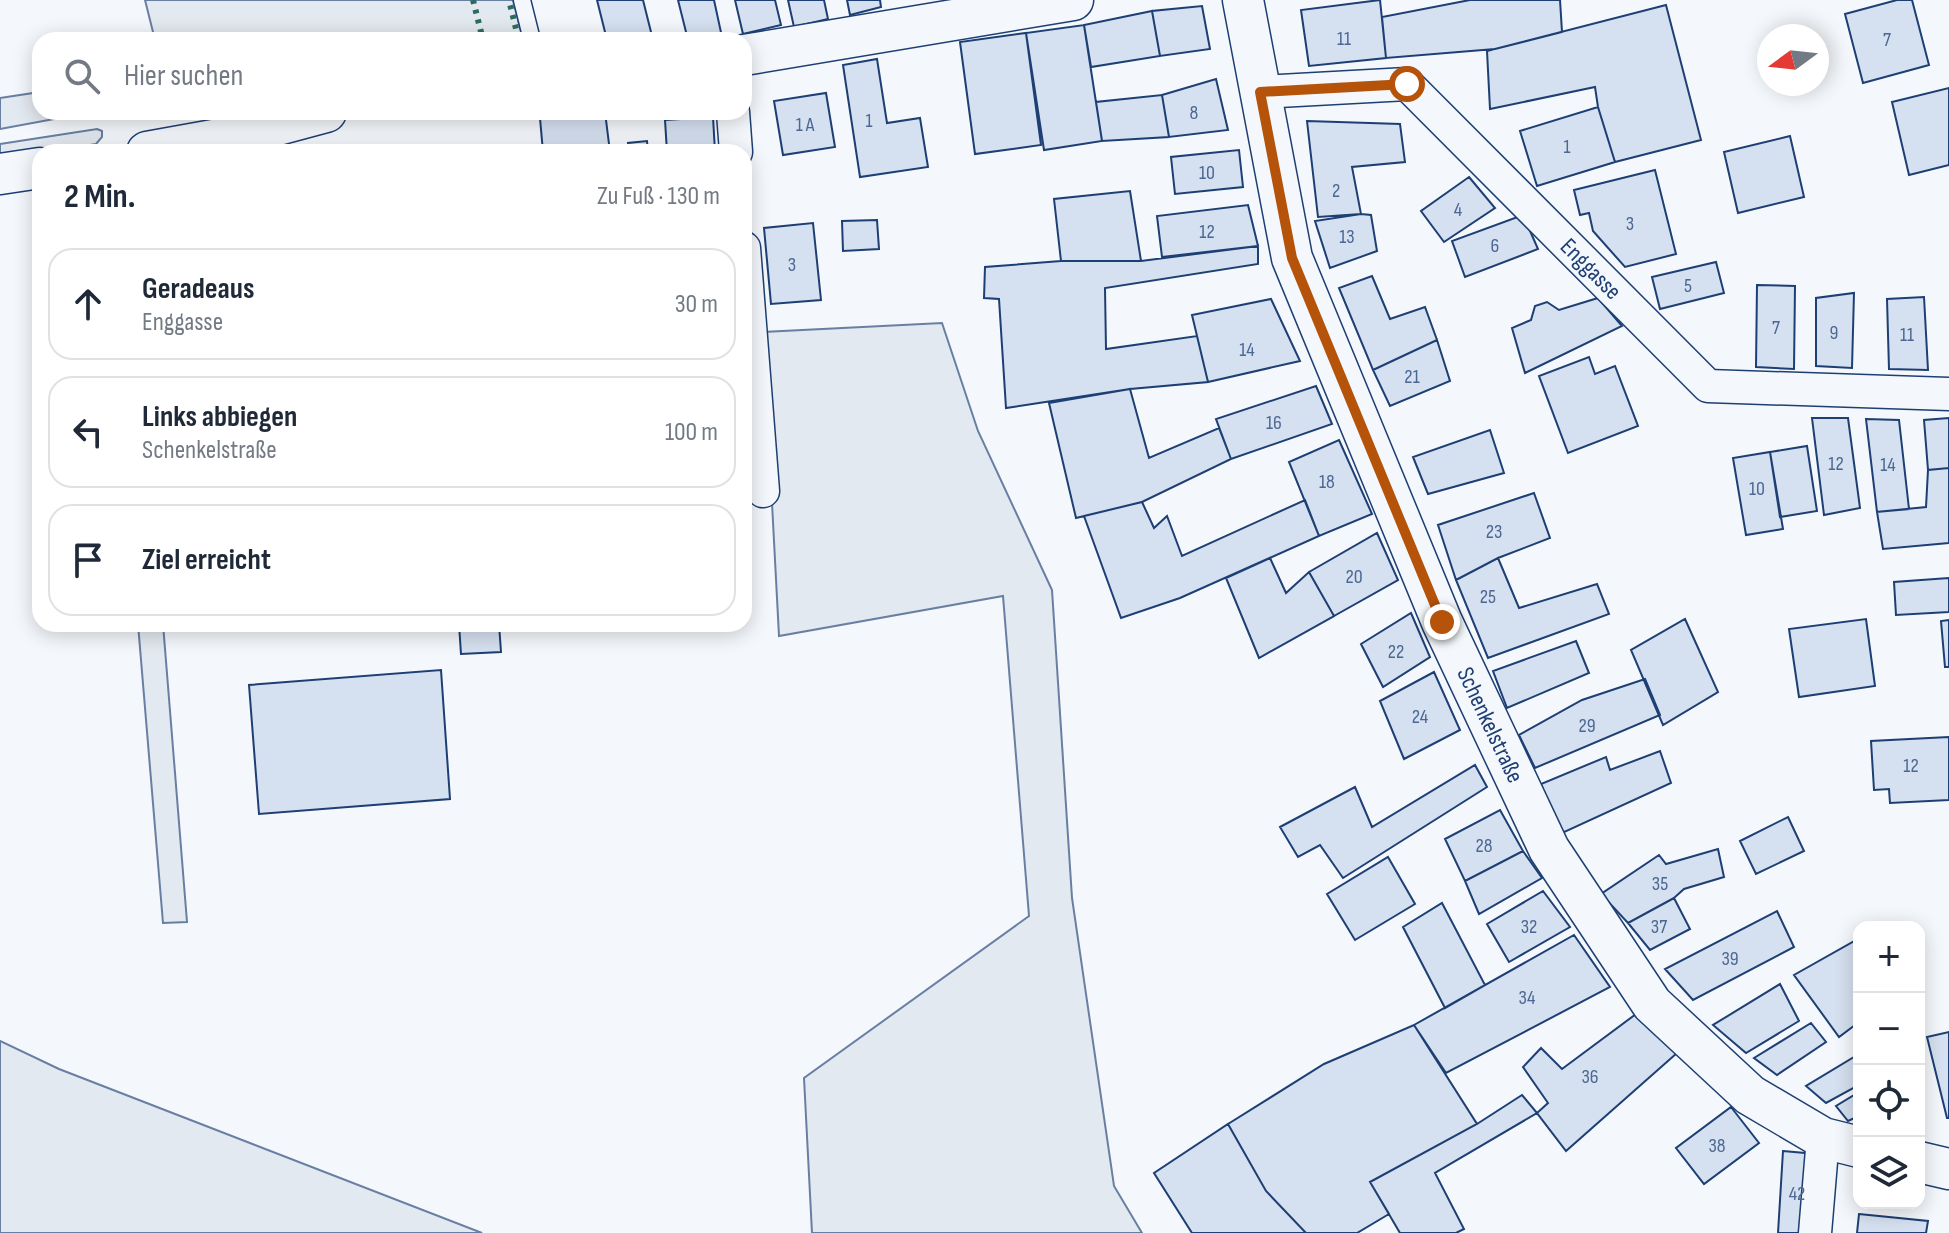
<!DOCTYPE html>
<html lang="de">
<head>
<meta charset="utf-8">
<style>
	:root { --surface:#fff; --page:#f6f6f7; --text:#1f2937; --muted:#747a83; --line:#e0e1e3 }
	body { margin:0; font-family:"Sofia Sans Condensed",sans-serif; background:var(--page); color:var(--text) }
	.controls { position:absolute; right:24px; bottom:24px; display:grid; overflow:hidden; border-radius:16px; box-shadow:0 4px 20px #0003 }
	.controls button { width:72px; height:72px; display:grid; place-items:center; padding:0; border:0; border-bottom:2px solid var(--line); background:var(--surface); color:var(--text); font:40px sans-serif }
	.compass { position:absolute; left:1757px; top:24px; width:72px; height:72px; border-radius:50%; background:var(--surface); box-shadow:0 4px 20px #0003; rotate:255deg }
	.stop { position:absolute; width:24px; height:24px; margin:-18px; border:6px solid #b45309; border-radius:50%; background:#fff }
	.stop.end { background:#b45309; border-color:#fff; box-shadow:0 2px 8px #0008 }
	.list { margin:0; padding:0; list-style:none }
	h2 { display:flex; justify-content:space-between; align-items:center; height:104px; margin:0; padding:0 32px; font-size:34px }
	h2 small { font-size:26px; font-weight:400; color:var(--muted) }
	.list li { display:grid; grid-template-columns:52px 1fr auto; gap:24px; align-items:center; box-sizing:border-box; height:112px; margin:0 16px 16px; padding:0 16px; border:2px solid var(--line); border-radius:24px }
	.list b { display:block; font-size:30px; white-space:nowrap }
	.list p { margin:0; font-size:26px; white-space:nowrap; color:var(--muted) }
	.list em { font-size:26px; font-style:normal; color:var(--muted) }
	.icon { flex:none; width:44px; height:44px; fill:none; stroke:currentColor; stroke-width:2; stroke-linecap:round; stroke-linejoin:round }
	.map { position:relative; flex:none; width:1949px; height:1233px; overflow:hidden }
	.search { position:absolute; background:var(--surface); box-shadow:0 4px 20px #0003; left:32px; top:32px; width:720px; height:88px; display:flex; align-items:center; gap:20px; box-sizing:border-box; padding:0 28px; border-radius:24px; color:var(--muted); font-size:30px }
	.panel { position:absolute; background:var(--surface); box-shadow:0 4px 20px #0003; left:32px; top:144px; width:720px; height:488px; border-radius:24px }
	.map>svg:first-child { display:block }
	.green { fill:#e3e9f0; stroke:#687fa3; stroke-width:2 }
	.building { fill:#d5e0f0; stroke:#1d3f73; stroke-width:2 }
	.lines { fill:none; stroke-linecap:round; stroke-linejoin:round }
	.service-casing { stroke:#1d3f73; stroke-width:19 }
	.minor-casing { stroke:#1d3f73; stroke-width:35 }
	.tertiary-casing { stroke:#1d3f73; stroke-width:43 }
	.service { stroke:#f4f7fb; stroke-width:16 }
	.minor { stroke:#f4f7fb; stroke-width:32 }
	.tertiary { stroke:#f4f7fb; stroke-width:40 }
	.hedge { stroke:#2c6c60; stroke-width:6; stroke-dasharray:4 6; stroke-linecap:butt }
	.route { stroke:#b45309; stroke-width:10 }
	.labels { text-anchor:middle; stroke-width:6; stroke-linejoin:round; paint-order:stroke }
	.number-label { font-size:20px; fill:#4b6792 }
	.street-label { font-size:24px; fill:#1d3f73; stroke:#f4f7fb }
</style>
</head>
<body>
<div class="map">
<svg width="1949" height="1233" viewBox="0 0 1949 1233">
	<rect width="100%" height="100%" fill="#f4f7fb"/>
	<path class="green" d="M145 0H513L523 40H410L377 37 369 40H155Z
		M40 92V112H92L0 129V98Z
		M97 129 102 131V137L96 144 0 160V144Z
		M942 323 978 431 1052 590 1072 898 1114 1186 1142 1233H812L804 1078 1029 916 1003 596 779 636 763 332Z
		M138 624H163L187 922 163 923Z
		M0 1041 59 1069 482 1233H0Z"/>
	<path class="building" d="M597 0H643L653 40H607Z
		M678 0H714L722 37 688 40Z
		M735 0H775L781 25 743 34Z
		M788 0H824L828 19 794 27Z
		M847 0H880L881 7 850 15Z
		M1380 0 1386 58 1309 66 1301 10Z
		M1470 0H1560L1562 32 1495 49 1386 58 1382 17Z
		M1897 0H1912L1929 65 1863 83 1845 14Z
		M1666 5 1701 140 1615 162 1598 107 1595 87 1490 109 1487 51Z
		M1202 6 1210 49 1160 56 1152 11Z
		M1152 11 1160 56 1091 67 1084 25Z
		M1084 25 1102 141 1044 150 1026 33Z
		M1026 33 1041 145 975 154 960 42Z
		M877 59 887 123 920 118 928 167 860 177 843 65Z
		M1216 79 1228 130 1169 137 1162 95Z
		M1949 88V165L1909 175 1892 102Z
		M826 93 835 147 783 155 774 101Z
		M1162 95 1169 137 1102 141 1096 102Z
		M1598 107 1615 162 1537 186 1520 131Z
		M585 112H605L610 152H543L540 118Z
		M713 117 715 152H667L665 120Z
		M1307 121 1400 124 1405 162 1352 167 1361 214 1318 217Z
		M1790 136 1804 197 1738 213 1724 152Z
		M647 141 648 152H629L628 143Z
		M1239 150 1243 187 1175 194 1171 157Z
		M1655 170 1676 254 1625 267 1593 231 1589 213 1580 215 1574 190Z
		M1469 177 1495 208 1444 242 1421 211Z
		M1130 191 1141 261H1061L1054 199Z
		M1248 205 1258 246 1162 257 1157 216Z
		M1361 214 1371 215 1377 251 1330 268 1315 221Z
		M1523 215 1538 249 1465 277 1452 241Z
		M877 220 879 249 843 251 842 221Z
		M813 223 821 300 771 304 764 228Z
		M1258 246V264L1105 288 1106 349 1197 336 1208 382 1130 389 1006 408 999 299 984 298 985 267 1061 261H1141Z
		M1716 262 1724 293 1660 309 1652 277Z
		M1372 276 1390 319 1425 307 1437 340 1373 370 1339 288Z
		M1757 285 1795 286 1794 369 1756 367Z
		M1854 293 1852 368 1816 366V298Z
		M1924 297 1928 370 1889 369 1887 299Z
		M1598 298 1622 326 1525 373 1512 328 1531 320 1535 306 1547 302 1559 310Z
		M1271 299 1300 361 1208 382 1192 315Z
		M1437 340 1450 381 1390 406 1373 370Z
		M1589 357 1595 374 1615 366 1638 426 1568 453 1539 376Z
		M1316 386 1332 424 1231 459 1216 419Z
		M1130 389 1149 458 1219 428 1231 459 1142 502 1076 518 1049 403Z
		M1812 418H1848L1860 508 1824 515Z
		M1949 418V468L1928 470 1924 420Z
		M1866 419 1899 420 1909 509 1877 512Z
		M1490 430 1504 473 1428 494 1413 457Z
		M1339 440 1372 514 1319 536 1289 462Z
		M1807 446 1817 511 1780 517 1770 452Z
		M1770 452 1783 529 1746 535 1733 458Z
		M1949 468V543L1883 549 1877 512 1926 507 1928 470Z
		M1534 493 1550 538 1498 558 1456 580 1438 525Z
		M1305 500 1319 536 1180 598 1121 618 1084 516 1142 502 1154 528 1167 516 1182 556Z
		M1377 533 1398 580 1334 616 1309 572Z
		M1270 558 1286 593 1309 572 1334 616 1259 658 1226 578Z
		M1498 558 1519 608 1597 584 1609 614 1488 658 1456 580Z
		M1949 578V612L1896 615 1894 582Z
		M1411 613 1430 657 1383 687 1361 644Z
		M1685 619 1718 692 1663 725 1631 650Z
		M1866 619 1875 686 1799 697 1789 629Z
		M1949 620V667H1945L1941 621Z
		M459 624H499L501 652 461 654Z
		M1576 641 1589 673 1507 708 1493 671Z
		M441 670 450 799 259 814 249 685Z
		M1434 672 1460 730 1404 759 1380 701Z
		M1645 679 1660 715 1535 768 1519 735 1582 700Z
		M1949 737V800L1890 803 1889 789 1874 790 1871 741Z
		M1660 751 1671 783 1560 834 1541 784 1606 757 1610 770Z
		M1475 765 1487 787 1343 878 1320 845 1298 857 1280 827 1355 787 1372 827Z
		M1500 810 1523 851 1465 881 1445 839Z
		M1788 817 1804 851 1756 874 1740 841Z
		M1718 849 1724 877 1684 889 1674 898 1628 923 1601 894 1659 855 1666 864Z
		M1523 851 1542 878 1479 914 1465 881Z
		M1388 857 1415 904 1355 940 1327 894Z
		M1543 891 1570 927 1509 962 1487 924Z
		M1674 898 1690 929 1650 950 1628 923Z
		M1442 903 1485 985 1445 1008 1403 927Z
		M1777 911 1794 947 1693 1000 1665 969Z
		M1574 935 1610 987 1446 1073 1414 1025Z
		M1858 939 1859 1022 1839 1037 1794 975Z
		M1780 984 1799 1021 1746 1053 1713 1025Z
		M1636 1014 1677 1053 1566 1151 1537 1113 1548 1103 1523 1067 1541 1048 1562 1069Z
		M1811 1023 1826 1042 1777 1075 1754 1058Z
		M1414 1025 1477 1124 1370 1182 1389 1214 1357 1233H1306L1266 1191 1228 1124 1324 1064Z
		M1949 1032V1118H1947L1927 1037Z
		M1859 1054V1085L1826 1103 1806 1086Z
		M1859 1092V1116L1848 1121 1836 1106Z
		M1522 1095 1537 1113 1435 1173 1464 1229 1456 1233H1400L1370 1182 1477 1124Z
		M1731 1107 1759 1143 1704 1184 1676 1148Z
		M1228 1124 1266 1191 1306 1233H1192L1154 1173Z
		M1783 1151 1816 1154 1810 1233H1778Z
		M1859 1214 1928 1221 1926 1233H1857Z"/>
	<g class="lines">
		<defs>
			<path id="service" d="M522 0 532 40"/>
			<g id="minor">
				<path id="s1" d="M1260 92 1407 84 1708 386 1949 394"/>
				<path d="M733 112 736 152"/>
				<path d="M744 248 763 491"/>
				<path d="M1815 1233 1823 1138"/>
			</g>
			<g id="tertiary">
				<path id="s2" d="M1243 0 1292 258 1442 622 1549 849 1652 1004 1750 1095 1823 1138 1859 1147"/>
				<path d="M744 55 1073 0"/>
				<path d="M147 152 236 136 326 112"/>
				<path d="M0 174 40 168"/>
				<path d="M1919 1162 1949 1169"/>
			</g>
		</defs>
		<use href="#service" class="service-casing"/>
		<use href="#minor" class="minor-casing"/>
		<use href="#tertiary" class="tertiary-casing"/>
		<use href="#service" class="service"/>
		<use href="#minor" class="minor"/>
		<use href="#tertiary" class="tertiary"/>
		<path class="hedge" d="M473 0 483 40
			M507 40 518 37 509 0"/>
	</g>
	<g class="lines">
		<path class="route" d="M1407 84 1260 92 1292 258 1442 622"/>
	</g>
	<g class="labels">
		<g class="number-label">
			<text x="1344" y="45">11</text>
			<text x="1887" y="46">7</text>
			<text x="1194" y="119">8</text>
			<text x="869" y="127">1</text>
			<text x="805" y="131">1 A</text>
			<text x="1567" y="153">1</text>
			<text x="1207" y="179">10</text>
			<text x="1336" y="197">2</text>
			<text x="1458" y="216">4</text>
			<text x="1630" y="230">3</text>
			<text x="1207" y="238">12</text>
			<text x="1347" y="243">13</text>
			<text x="1495" y="252">6</text>
			<text x="792" y="271">3</text>
			<text x="1688" y="292">5</text>
			<text x="1776" y="334">7</text>
			<text x="1834" y="339">9</text>
			<text x="1907" y="341">11</text>
			<text x="1247" y="356">14</text>
			<text x="1412" y="383">21</text>
			<text x="1274" y="429">16</text>
			<text x="1836" y="470">12</text>
			<text x="1888" y="471">14</text>
			<text x="1327" y="488">18</text>
			<text x="1757" y="495">10</text>
			<text x="1494" y="538">23</text>
			<text x="1354" y="583">20</text>
			<text x="1488" y="603">25</text>
			<text x="1396" y="658">22</text>
			<text x="1420" y="723">24</text>
			<text x="1587" y="732">29</text>
			<text x="1911" y="772">12</text>
			<text x="1484" y="852">28</text>
			<text x="1660" y="890">35</text>
			<text x="1529" y="933">32</text>
			<text x="1659" y="933">37</text>
			<text x="1730" y="965">39</text>
			<text x="1527" y="1004">34</text>
			<text x="1590" y="1083">36</text>
			<text x="1717" y="1152">38</text>
			<text x="1797" y="1200">42</text>
		</g>
		<g class="street-label">
			<text dy="8" stroke="none"><textPath href="#s1" startOffset="408">Enggasse</textPath></text>
			<text dy="8" stroke="none"><textPath href="#s2" startOffset="770">Schenkelstraße</textPath></text>
		</g>
	</g>
</svg>
<div class="controls">
<button>+</button>
<button>−</button>
<button><svg class="icon" aria-label="locate" viewBox="0 0 24 24"><circle cx="12" cy="12" r="6"/><path d="M12 2v4M12 18v4M2 12h4M18 12h4"/></svg></button>
<button><svg class="icon" aria-label="layers" viewBox="0 0 24 24"><path d="M12 4l9 5-9 5-9-5zM3 14l9 5 9-5"/></svg></button>
</div>
<svg class="compass" viewBox="-18 -18 36 36"><path d="M0-13l5 13h-10z" fill="#e53935"/><path d="M0 13l5-13h-10z" fill="#747a83"/></svg>
<div class="stop" style="left:1407px;top:84px"></div>
<div class="stop end" style="left:1442px;top:622px"></div>
<div class="search"><svg class="icon" aria-label="search" viewBox="0 0 24 24"><circle cx="10" cy="10" r="6"/><path d="M15 15l6 6"/></svg>Hier suchen</div>
<section class="panel">
<h2>2 Min.<small>Zu Fuß · 130 m</small></h2>
<ul class="list">
<li><svg class="icon" aria-label="ahead" viewBox="0 0 24 24"><path d="M12 20V5M6 11l6-6 6 6"/></svg><div><b>Geradeaus</b><p>Enggasse</p></div><em>30 m</em></li>
<li><svg class="icon" aria-label="left" viewBox="0 0 24 24"><path d="M17 20v-9H6M10 6l-5 5 5 5"/></svg><div><b>Links abbiegen</b><p>Schenkelstraße</p></div><em>100 m</em></li>
<li><svg class="icon" aria-label="arrive" viewBox="0 0 24 24"><path d="M6 21V4h12l-3 4 3 4H6"/></svg><div><b>Ziel erreicht</b></div></li>
</ul>
</section>
</div>
</body>
</html>
